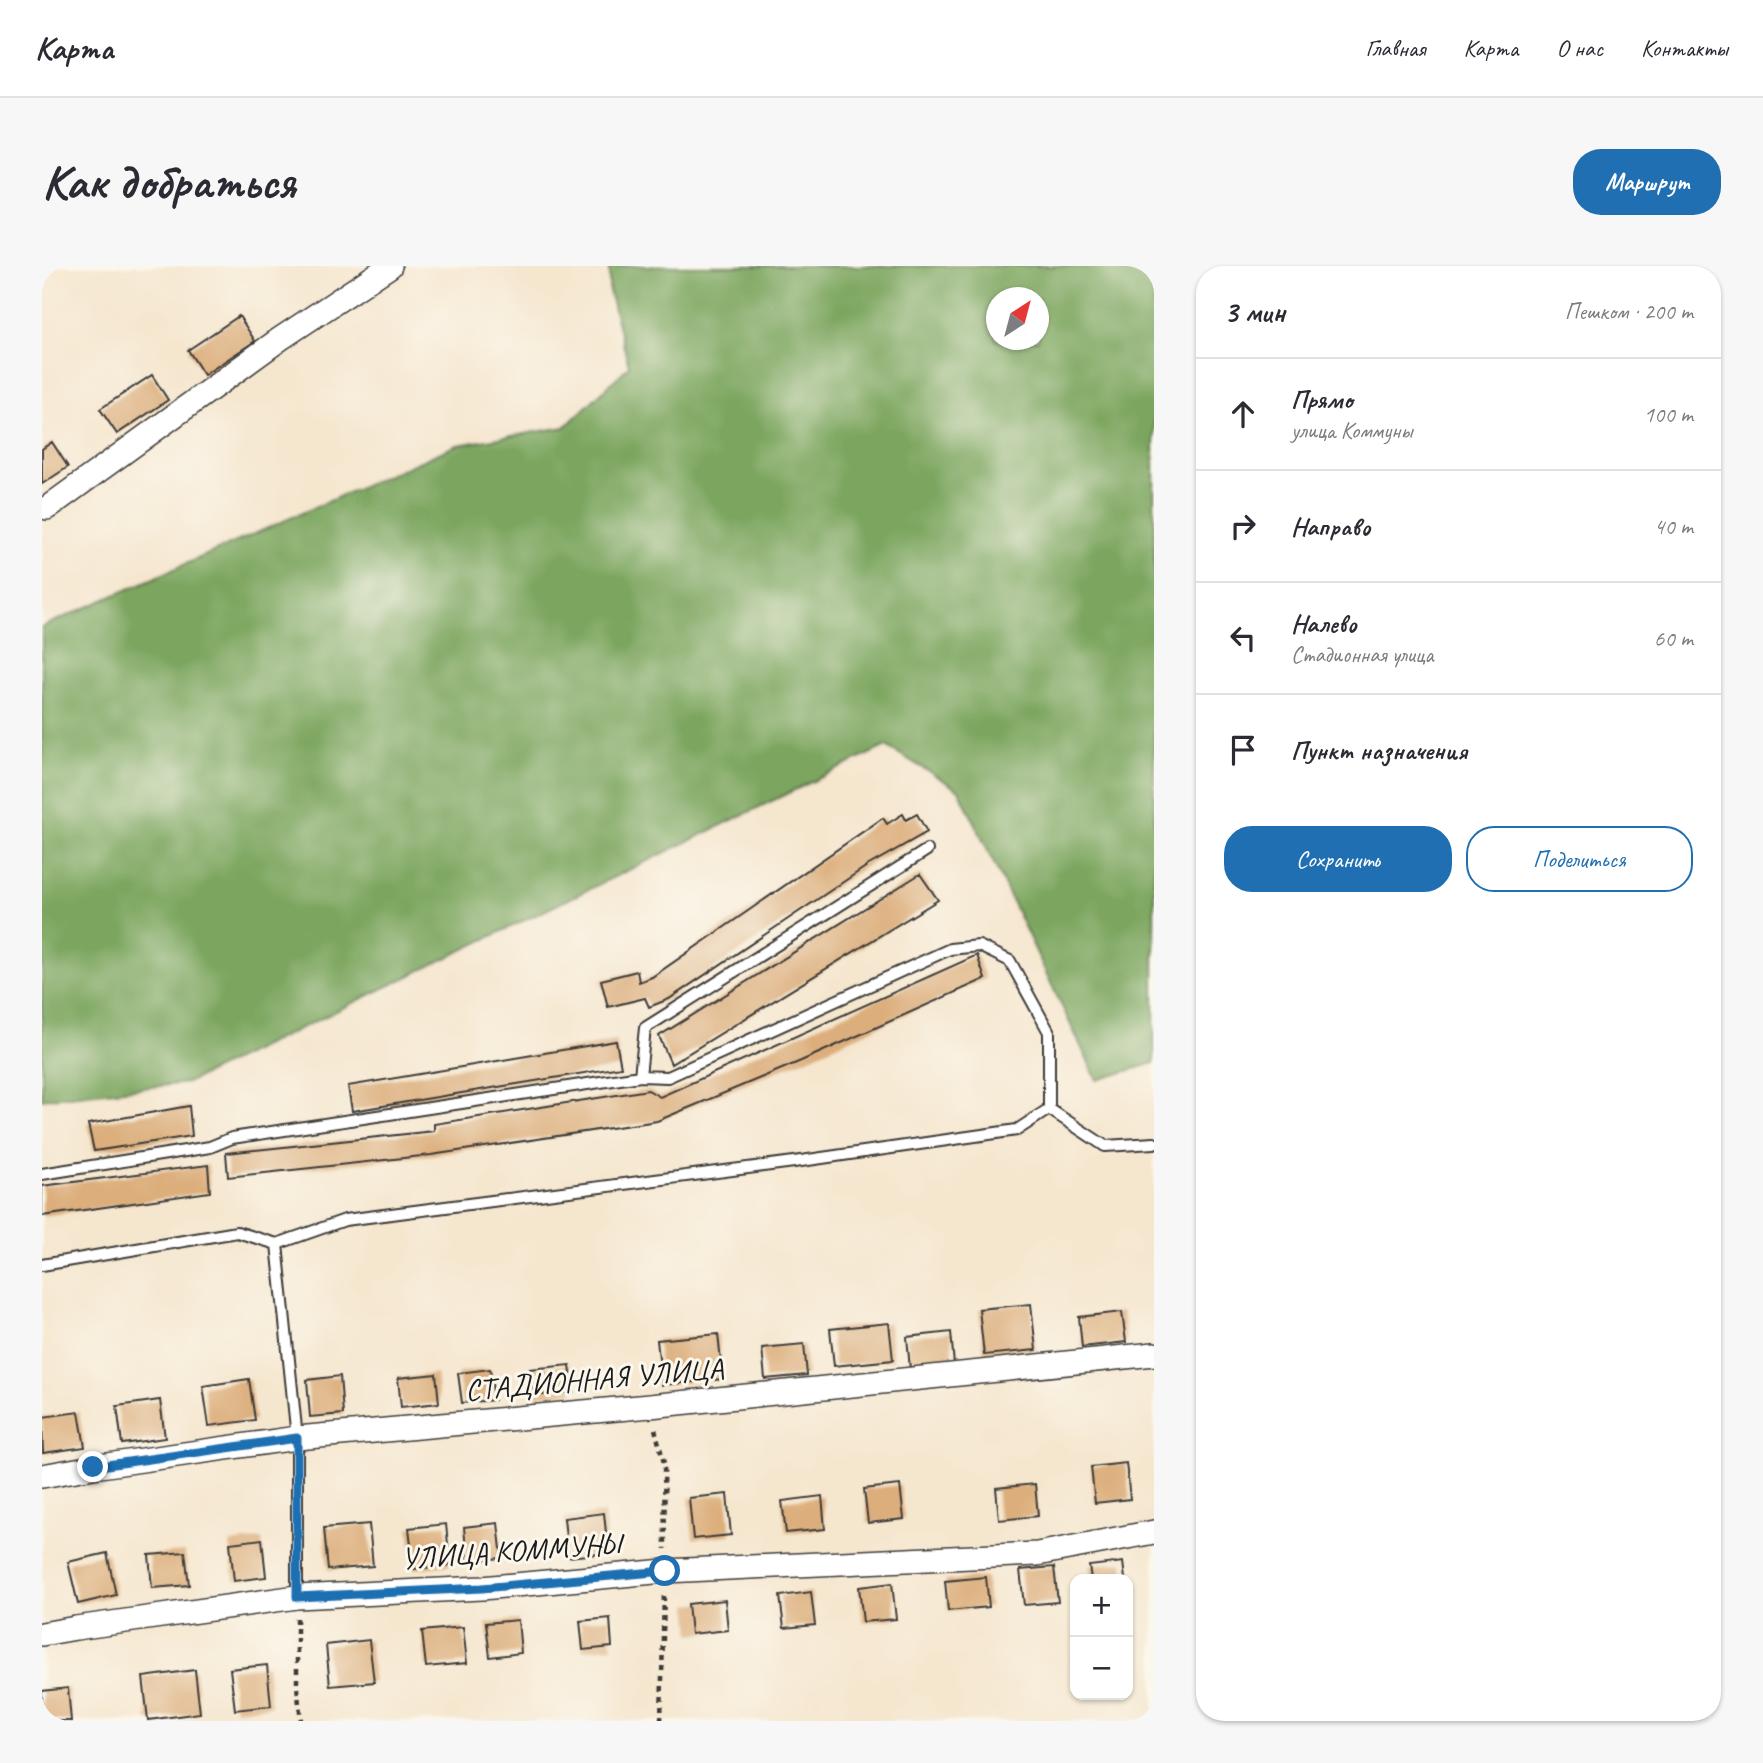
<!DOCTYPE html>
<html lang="ru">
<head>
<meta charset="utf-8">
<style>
	:root { --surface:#fff; --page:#f7f7f7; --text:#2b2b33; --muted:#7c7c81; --line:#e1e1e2; --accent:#1f6fb2 }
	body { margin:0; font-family:Caveat,sans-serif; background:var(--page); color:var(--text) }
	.controls { position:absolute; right:21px; bottom:21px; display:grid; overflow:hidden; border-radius:14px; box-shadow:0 2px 5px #0004 }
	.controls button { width:63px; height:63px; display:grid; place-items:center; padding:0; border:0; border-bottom:2px solid var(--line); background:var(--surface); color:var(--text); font:35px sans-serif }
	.compass { position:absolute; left:944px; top:21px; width:63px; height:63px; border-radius:50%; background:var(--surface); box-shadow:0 2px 5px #0004; rotate:36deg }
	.stop { position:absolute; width:21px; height:21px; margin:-16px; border:5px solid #1f6fb2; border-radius:50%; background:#fff }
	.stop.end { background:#1f6fb2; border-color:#fff; box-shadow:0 2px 7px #0008 }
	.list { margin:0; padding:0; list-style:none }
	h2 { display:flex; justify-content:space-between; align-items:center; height:91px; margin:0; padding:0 28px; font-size:30px }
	h2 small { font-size:23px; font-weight:400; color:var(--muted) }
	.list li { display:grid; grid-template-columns:46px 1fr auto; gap:21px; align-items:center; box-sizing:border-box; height:112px; padding:0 28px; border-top:2px solid var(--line) }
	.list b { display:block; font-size:26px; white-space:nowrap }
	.list p { margin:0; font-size:23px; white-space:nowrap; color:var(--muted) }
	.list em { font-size:23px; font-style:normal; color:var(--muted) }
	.actions { display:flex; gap:14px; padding:21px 28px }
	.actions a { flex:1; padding:16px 0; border:2px solid var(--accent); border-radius:28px; text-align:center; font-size:24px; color:var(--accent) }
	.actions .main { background:var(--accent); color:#fff }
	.icon { flex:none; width:38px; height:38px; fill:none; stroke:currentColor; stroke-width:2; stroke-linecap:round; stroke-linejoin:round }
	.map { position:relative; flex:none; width:1112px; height:1455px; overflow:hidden; border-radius:28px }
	header { display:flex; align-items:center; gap:42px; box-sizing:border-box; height:98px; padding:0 35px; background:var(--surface); border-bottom:2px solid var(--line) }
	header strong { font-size:33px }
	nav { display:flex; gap:38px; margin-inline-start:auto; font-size:24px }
	.intro { display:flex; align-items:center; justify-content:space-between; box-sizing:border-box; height:168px; padding:0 42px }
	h1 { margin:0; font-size:49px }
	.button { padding:18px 32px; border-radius:28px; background:var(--accent); color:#fff; font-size:24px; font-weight:700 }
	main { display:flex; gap:42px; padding:0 42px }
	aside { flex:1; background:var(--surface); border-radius:28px; box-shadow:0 2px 5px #0004 }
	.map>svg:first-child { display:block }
	.forest { fill:#7ba65f; stroke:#4c613e; stroke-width:2; fill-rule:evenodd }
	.building { fill:#dcae7b }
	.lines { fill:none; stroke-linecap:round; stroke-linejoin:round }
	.lane-casing { stroke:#3d3a37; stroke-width:14 }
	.street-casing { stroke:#3d3a37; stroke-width:26 }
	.path { stroke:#3d3a37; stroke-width:4.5; stroke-dasharray:5 5; stroke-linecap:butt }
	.lane { stroke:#fff; stroke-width:10 }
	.street { stroke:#fff; stroke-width:23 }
	.route { stroke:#1f6fb2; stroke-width:9 }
	.labels { text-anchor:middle; stroke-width:6; stroke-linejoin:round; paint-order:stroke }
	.street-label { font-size:30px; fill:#1c1c1c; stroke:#fbf7ec }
</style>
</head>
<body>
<header>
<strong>Карта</strong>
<nav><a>Главная</a><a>Карта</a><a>О нас</a><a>Контакты</a></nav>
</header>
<div class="intro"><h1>Как добраться</h1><a class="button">Маршрут</a></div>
<main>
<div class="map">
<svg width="1112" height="1455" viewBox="0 0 1112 1455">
	<rect width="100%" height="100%" fill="#fbf7ec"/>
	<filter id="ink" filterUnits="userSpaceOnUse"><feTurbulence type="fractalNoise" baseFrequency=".0143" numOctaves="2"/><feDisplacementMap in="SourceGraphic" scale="14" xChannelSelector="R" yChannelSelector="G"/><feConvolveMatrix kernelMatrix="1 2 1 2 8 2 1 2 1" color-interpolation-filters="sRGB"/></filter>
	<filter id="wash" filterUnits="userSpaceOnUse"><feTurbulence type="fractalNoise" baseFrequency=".00686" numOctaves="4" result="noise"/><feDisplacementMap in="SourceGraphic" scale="28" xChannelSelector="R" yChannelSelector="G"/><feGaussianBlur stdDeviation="1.57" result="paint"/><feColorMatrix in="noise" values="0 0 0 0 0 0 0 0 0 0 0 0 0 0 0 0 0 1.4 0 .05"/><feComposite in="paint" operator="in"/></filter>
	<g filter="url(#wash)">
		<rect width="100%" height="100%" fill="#f5e6ce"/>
		<path class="forest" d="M567 0H1112V797L1055 814 917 524 844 480 145 817 0 833V361L415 179 523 161 587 100 567 25ZM954 32H996V74H954Z"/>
		<g id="blocks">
			<path class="building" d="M197 50 213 75 162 109 146 84Z
				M110 109 126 134 75 168 58 143Z
				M10 176 26 201 0 218V183Z
				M861 548 864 554 875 548 885 566 825 600 627 733 607 741 603 732 566 741 559 714 595 705 597 716 610 711 841 552 845 558Z
				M878 608 896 634 629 798 617 770Z
				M935 689 943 713 759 795 615 855 389 889 186 911 184 887 392 865V858L606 824 618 831Z
				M574 775 579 801 310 845 306 820Z
				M147 840 150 870 52 885 46 858Z
				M166 899 168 926 0 950V920Z
				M989 1038 994 1084 942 1089 937 1043Z
				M1080 1046 1084 1076 1040 1081 1037 1051Z
				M847 1057 851 1094 792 1100 788 1063Z
				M909 1066 912 1099 868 1103 865 1071Z
				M676 1068 681 1113 620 1119 615 1074Z
				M762 1078 765 1109 723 1113 720 1082Z
				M528 1099 531 1126 491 1130 488 1103Z
				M448 1103 452 1134 420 1137 416 1107Z
				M394 1108 397 1137 359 1141 356 1112Z
				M298 1110 301 1148 268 1151 265 1114Z
				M207 1113 213 1154 167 1160 161 1120Z
				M118 1134 123 1172 80 1178 75 1140Z
				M37 1146 43 1181 1 1187 0 1151Z
				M1084 1197 1088 1233 1053 1237 1049 1201Z
				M993 1218 996 1250 957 1254 954 1222Z
				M858 1219 862 1253 826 1257 822 1223Z
				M685 1228 689 1269 651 1273 647 1232Z
				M780 1230 783 1263 744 1267 740 1235Z
				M562 1247 566 1287 526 1291 522 1252Z
				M456 1257 460 1292 425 1295 422 1261Z
				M327 1258 331 1300 286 1304 282 1262Z
				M404 1258 408 1299 372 1303 367 1262Z
				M220 1273 224 1311 192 1315 188 1277Z
				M143 1286 147 1319 110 1322 107 1289Z
				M65 1287 74 1329 36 1338 26 1296Z
				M1081 1296 1083 1313H1049L1047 1300Z
				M1012 1301 1016 1336 982 1339 978 1304Z
				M944 1311 947 1341 906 1345 903 1315Z
				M850 1317 854 1353 821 1356 817 1321Z
				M769 1326 773 1359 742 1362 738 1330Z
				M683 1334 686 1364 649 1368 646 1338Z
				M568 1352 570 1381 541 1384 538 1355Z
				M476 1354 479 1387 448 1391 444 1357Z
				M421 1361 425 1397 384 1401 380 1365Z
				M327 1374 332 1416 288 1420 284 1379Z
				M225 1399 229 1440 193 1444 188 1403Z
				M153 1404 158 1447 106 1454 101 1411Z
				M26 1422 29 1455H0V1425Z"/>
		</g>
	</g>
	<g filter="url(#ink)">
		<use href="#blocks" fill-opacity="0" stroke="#3d3a37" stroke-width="2"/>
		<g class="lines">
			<defs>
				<path id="lane" d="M598 810 603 762 885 584
					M1007 843 1063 880 1112 877
					M0 908 168 881 190 872 598 810 626 811 908 683 937 680 968 695 1007 766V843L975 864 752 896 303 954 235 978 195 966 0 999
					M235 978 255 1172V1331"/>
				<path id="street" d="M5 242 238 73 348 0
					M0 1210 51 1201 255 1172 608 1140 1112 1088
					M0 1368 34 1362 255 1331 440 1322 623 1305 995 1288 1112 1266"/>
			</defs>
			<use href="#lane" class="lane-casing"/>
			<use href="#street" class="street-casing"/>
			<path class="path" d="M613 1163 622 1197 623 1283
				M255 1352V1420L259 1455
				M619 1455 622 1326"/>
			<use href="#lane" class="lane"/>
			<use href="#street" class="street"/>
		</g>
	</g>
	<g class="lines" filter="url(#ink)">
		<path class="route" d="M51 1201 255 1172V1331L440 1322 623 1305"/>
	</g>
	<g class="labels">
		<g class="street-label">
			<text transform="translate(552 1113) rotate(-5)" y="10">СТАДИОННАЯ УЛИЦА</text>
			<text transform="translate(469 1285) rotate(-4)" y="10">УЛИЦА КОММУНЫ</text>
		</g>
	</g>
</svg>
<div class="controls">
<button>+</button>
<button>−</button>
</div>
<svg class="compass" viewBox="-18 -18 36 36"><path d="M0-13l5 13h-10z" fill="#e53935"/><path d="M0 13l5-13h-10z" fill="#7c7c81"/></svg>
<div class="stop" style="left:623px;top:1305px"></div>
<div class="stop end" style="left:51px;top:1201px"></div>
</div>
<aside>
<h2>3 мин<small>Пешком · 200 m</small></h2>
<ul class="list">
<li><svg class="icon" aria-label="ahead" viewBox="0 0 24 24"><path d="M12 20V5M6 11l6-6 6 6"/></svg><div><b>Прямо</b><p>улица Коммуны</p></div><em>100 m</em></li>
<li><svg class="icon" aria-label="right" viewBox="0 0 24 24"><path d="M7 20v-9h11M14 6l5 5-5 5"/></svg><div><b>Направо</b></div><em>40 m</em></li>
<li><svg class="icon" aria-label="left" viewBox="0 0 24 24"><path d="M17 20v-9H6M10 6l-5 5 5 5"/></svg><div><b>Налево</b><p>Стадионная улица</p></div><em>60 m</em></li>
<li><svg class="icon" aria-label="arrive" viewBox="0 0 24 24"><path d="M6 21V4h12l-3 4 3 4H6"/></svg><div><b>Пункт назначения</b></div></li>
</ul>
<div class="actions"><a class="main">Сохранить</a><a>Поделиться</a></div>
</aside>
</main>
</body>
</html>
